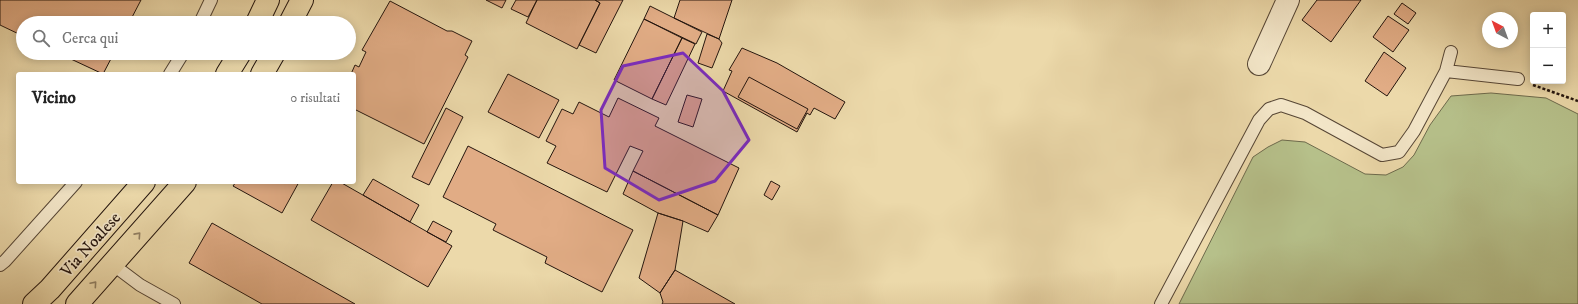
<!DOCTYPE html>
<html lang="it">
<head>
<meta charset="utf-8">
<style>
	:root { --surface:#fff; --page:#f2f2f2; --text:#222; --muted:#767676; --line:#e0e0e0 }
	body { margin:0; font-family:"IM FELL DW Pica",serif; background:var(--page); color:var(--text) }
	.controls { position:absolute; right:12px; top:12px; display:grid; overflow:hidden; border-radius:4px; box-shadow:0 2px 10px #0003 }
	.controls button { width:36px; height:36px; display:grid; place-items:center; padding:0; border:0; border-bottom:1px solid var(--line); background:var(--surface); color:var(--text); font:20px sans-serif }
	.compass { position:absolute; left:1482px; top:12px; width:36px; height:36px; border-radius:50%; background:var(--surface); box-shadow:0 2px 10px #0003; rotate:319deg }
	.list { margin:0; padding:0; list-style:none }
	h2 { display:flex; justify-content:space-between; align-items:center; height:52px; margin:0; padding:0 16px; font-size:17px }
	h2 small { font-size:13px; font-weight:400; color:var(--muted) }
	.icon { flex:none; width:22px; height:22px; fill:none; stroke:currentColor; stroke-width:2; stroke-linecap:round; stroke-linejoin:round }
	.map { position:relative; flex:none; width:1578px; height:304px; overflow:hidden }
	.search { position:absolute; background:var(--surface); box-shadow:0 2px 10px #0003; left:16px; top:16px; width:340px; height:44px; display:flex; align-items:center; gap:10px; box-sizing:border-box; padding:0 14px; border-radius:22px; color:var(--muted); font-size:15px }
	.panel { position:absolute; background:var(--surface); box-shadow:0 2px 10px #0003; left:16px; top:72px; width:340px; height:112px; border-radius:4px }
	.map>svg:first-child { display:block }
	.green { fill:#b6c08a; stroke:#6d6a4c }
	.building { fill:#e1ac85; stroke:#24150e }
	.lines { fill:none; stroke-linecap:round; stroke-linejoin:round }
	.service-casing { stroke:#564635; stroke-width:14 }
	.minor-casing { stroke:#564635; stroke-width:24 }
	.primary-casing { stroke:#24150e; stroke-width:24 }
	.path { stroke:#24150e; stroke-width:2.5; stroke-dasharray:3 2; stroke-linecap:butt }
	.service { stroke:#f3e6c8; stroke-width:12 }
	.minor { stroke:#f3e6c8; stroke-width:22 }
	.primary { stroke:#ecd9aa; stroke-width:22 }
	.oneway { stroke:#928164 }
	.marked { fill:#7b2cbf; fill-opacity:0.2; stroke:#7b2cbf; stroke-width:3; stroke-linejoin:round }
	.labels { text-anchor:middle; stroke-width:3.5; stroke-linejoin:round; paint-order:stroke }
	.street-label { font-size:17px; fill:#24150e; stroke:#f3e6c8 }
</style>
</head>
<body>
<div class="map">
<svg width="1578" height="304" viewBox="0 0 1578 304">
	<rect width="100%" height="100%" fill="#ecd9aa"/>
	<filter id="stains"><feTurbulence type="fractalNoise" baseFrequency=".005" numOctaves="4"/><feColorMatrix values="0 0 0 0 .2 0 0 0 0 .09 0 0 0 0 .02 0 0 0 .5 -.17"/></filter>
	<radialGradient id="worn" r=".72"><stop offset=".6" stop-color="#630" stop-opacity="0"/><stop offset="1" stop-color="#630" stop-opacity=".3"/></radialGradient>
	<path class="green" d="M1491 93 1546 98 1578 114V304H1179L1253 157 1268 147 1282 140 1305 142 1365 174 1386 175 1403 167 1414 155 1430 125 1451 96Z"/>
	<path class="building" d="M0 0H141L129 23H23V36L0 25Z
		M486 0H506L502 8Z
		M516 0H537L528 17 511 9Z
		M537 0H595L600 3 577 49 526 23Z
		M595 0H623L596 53 579 45 600 3Z
		M680 0H732L719 39 674 18Z
		M1317 0H1361L1331 42 1302 20Z
		M390 1 447 31H452L472 41 465 55 468 57 424 144 354 109V74H351L355 65 359 67 366 52 362 50Z
		M1402 3 1416 13 1408 24 1394 14Z
		M650 6 702 32 696 44 644 19Z
		M1388 16 1409 30 1393 52 1373 37Z
		M644 19 682 38 652 99 614 80Z
		M707 34 719 39 722 43 712 68 698 63Z
		M682 38 695 44 666 105 652 99Z
		M742 48 777 63 845 102 835 119 814 108 810 115 807 113 797 132 723 91 732 71 729 70Z
		M1384 52 1406 68 1387 96 1365 81Z
		M58 53H114L103 74Z
		M508 74 559 100 539 138 488 112Z
		M749 77 808 109 797 129 738 97Z
		M687 95 702 99 693 127 678 122Z
		M618 98 659 118 655 126 739 168 718 215 633 171 643 151 630 146 607 192 547 163 556 146 546 141 562 109 573 114 579 102 609 117Z
		M446 108 463 117 429 185 412 177Z
		M468 146 633 230 602 292 545 263 547 257 493 230 496 224 443 197Z
		M633 171 718 215 708 232 683 221 658 213 623 194Z
		M373 179 419 205 410 222 363 195Z
		M771 181 780 186 772 200 764 195Z
		M236 182H299L282 213 233 186Z
		M333 182H340L452 246 428 287 311 220Z
		M658 213 683 221 675 270 660 293 639 278Z
		M433 221 452 231 446 242 427 232Z
		M212 223 355 304H262L189 263Z
		M675 270 735 304H662L663 302 660 293Z"/>
	<g class="lines">
		<defs>
			<path id="service" d="M200 23 211 0
				M1446 71 1518 79
				M170 74 183 53
				M112 264 140 285 174 304
				M0 265 5 261 76 182
				M1161 304 1259 120 1269 109 1281 105 1305 113 1382 155 1399 152 1414 131 1446 71 1451 52"/>
			<path id="minor" d="M1259 64 1288 0"/>
			<path id="primary" d="M257 23 268 0
				M290 23 302 0
				M227 74 240 53
				M262 74 274 53
				M34 304 50 289 144 182
				M77 304 185 182"/>
		</defs>
		<use href="#service" class="service-casing"/>
		<use href="#minor" class="minor-casing"/>
		<use href="#primary" class="primary-casing"/>
		<path class="path" d="M1533 85 1578 101"/>
		<use href="#service" class="service"/>
		<use href="#minor" class="minor"/>
		<use href="#primary" class="primary"/>
	</g>
	<defs><path id="oneway-chevron" d="M-2-3.5L2.5 0L-2 3.5" fill="none" stroke-width="1.6" stroke-linecap="round" stroke-linejoin="round"/></defs>
	<g class="oneway">
		<use href="#oneway-chevron" transform="translate(138 235) rotate(-48)"/>
		<use href="#oneway-chevron" transform="translate(94 284) rotate(-49)"/>
	</g>
	<path class="marked" d="M683 53 723 91 749 140 715 181 659 200 605 168 601 110 623 66Z"/>
	<g class="labels">
		<g class="street-label">
			<text transform="translate(90 244) rotate(-48)" y="6">Via Noalese</text>
		</g>
	</g>
	<rect width="100%" height="100%" filter="url(#stains)"/>
	<rect width="100%" height="100%" fill="url(#worn)"/>
</svg>
<div class="controls">
<button>+</button>
<button>−</button>
</div>
<svg class="compass" viewBox="-18 -18 36 36"><path d="M0-13l5 13h-10z" fill="#e53935"/><path d="M0 13l5-13h-10z" fill="#767676"/></svg>
<div class="search"><svg class="icon" aria-label="search" viewBox="0 0 24 24"><circle cx="10" cy="10" r="6"/><path d="M15 15l6 6"/></svg>Cerca qui</div>
<section class="panel">
<h2>Vicino<small>0 risultati</small></h2>
<ul class="list">
</ul>
</section>
</div>
</body>
</html>
